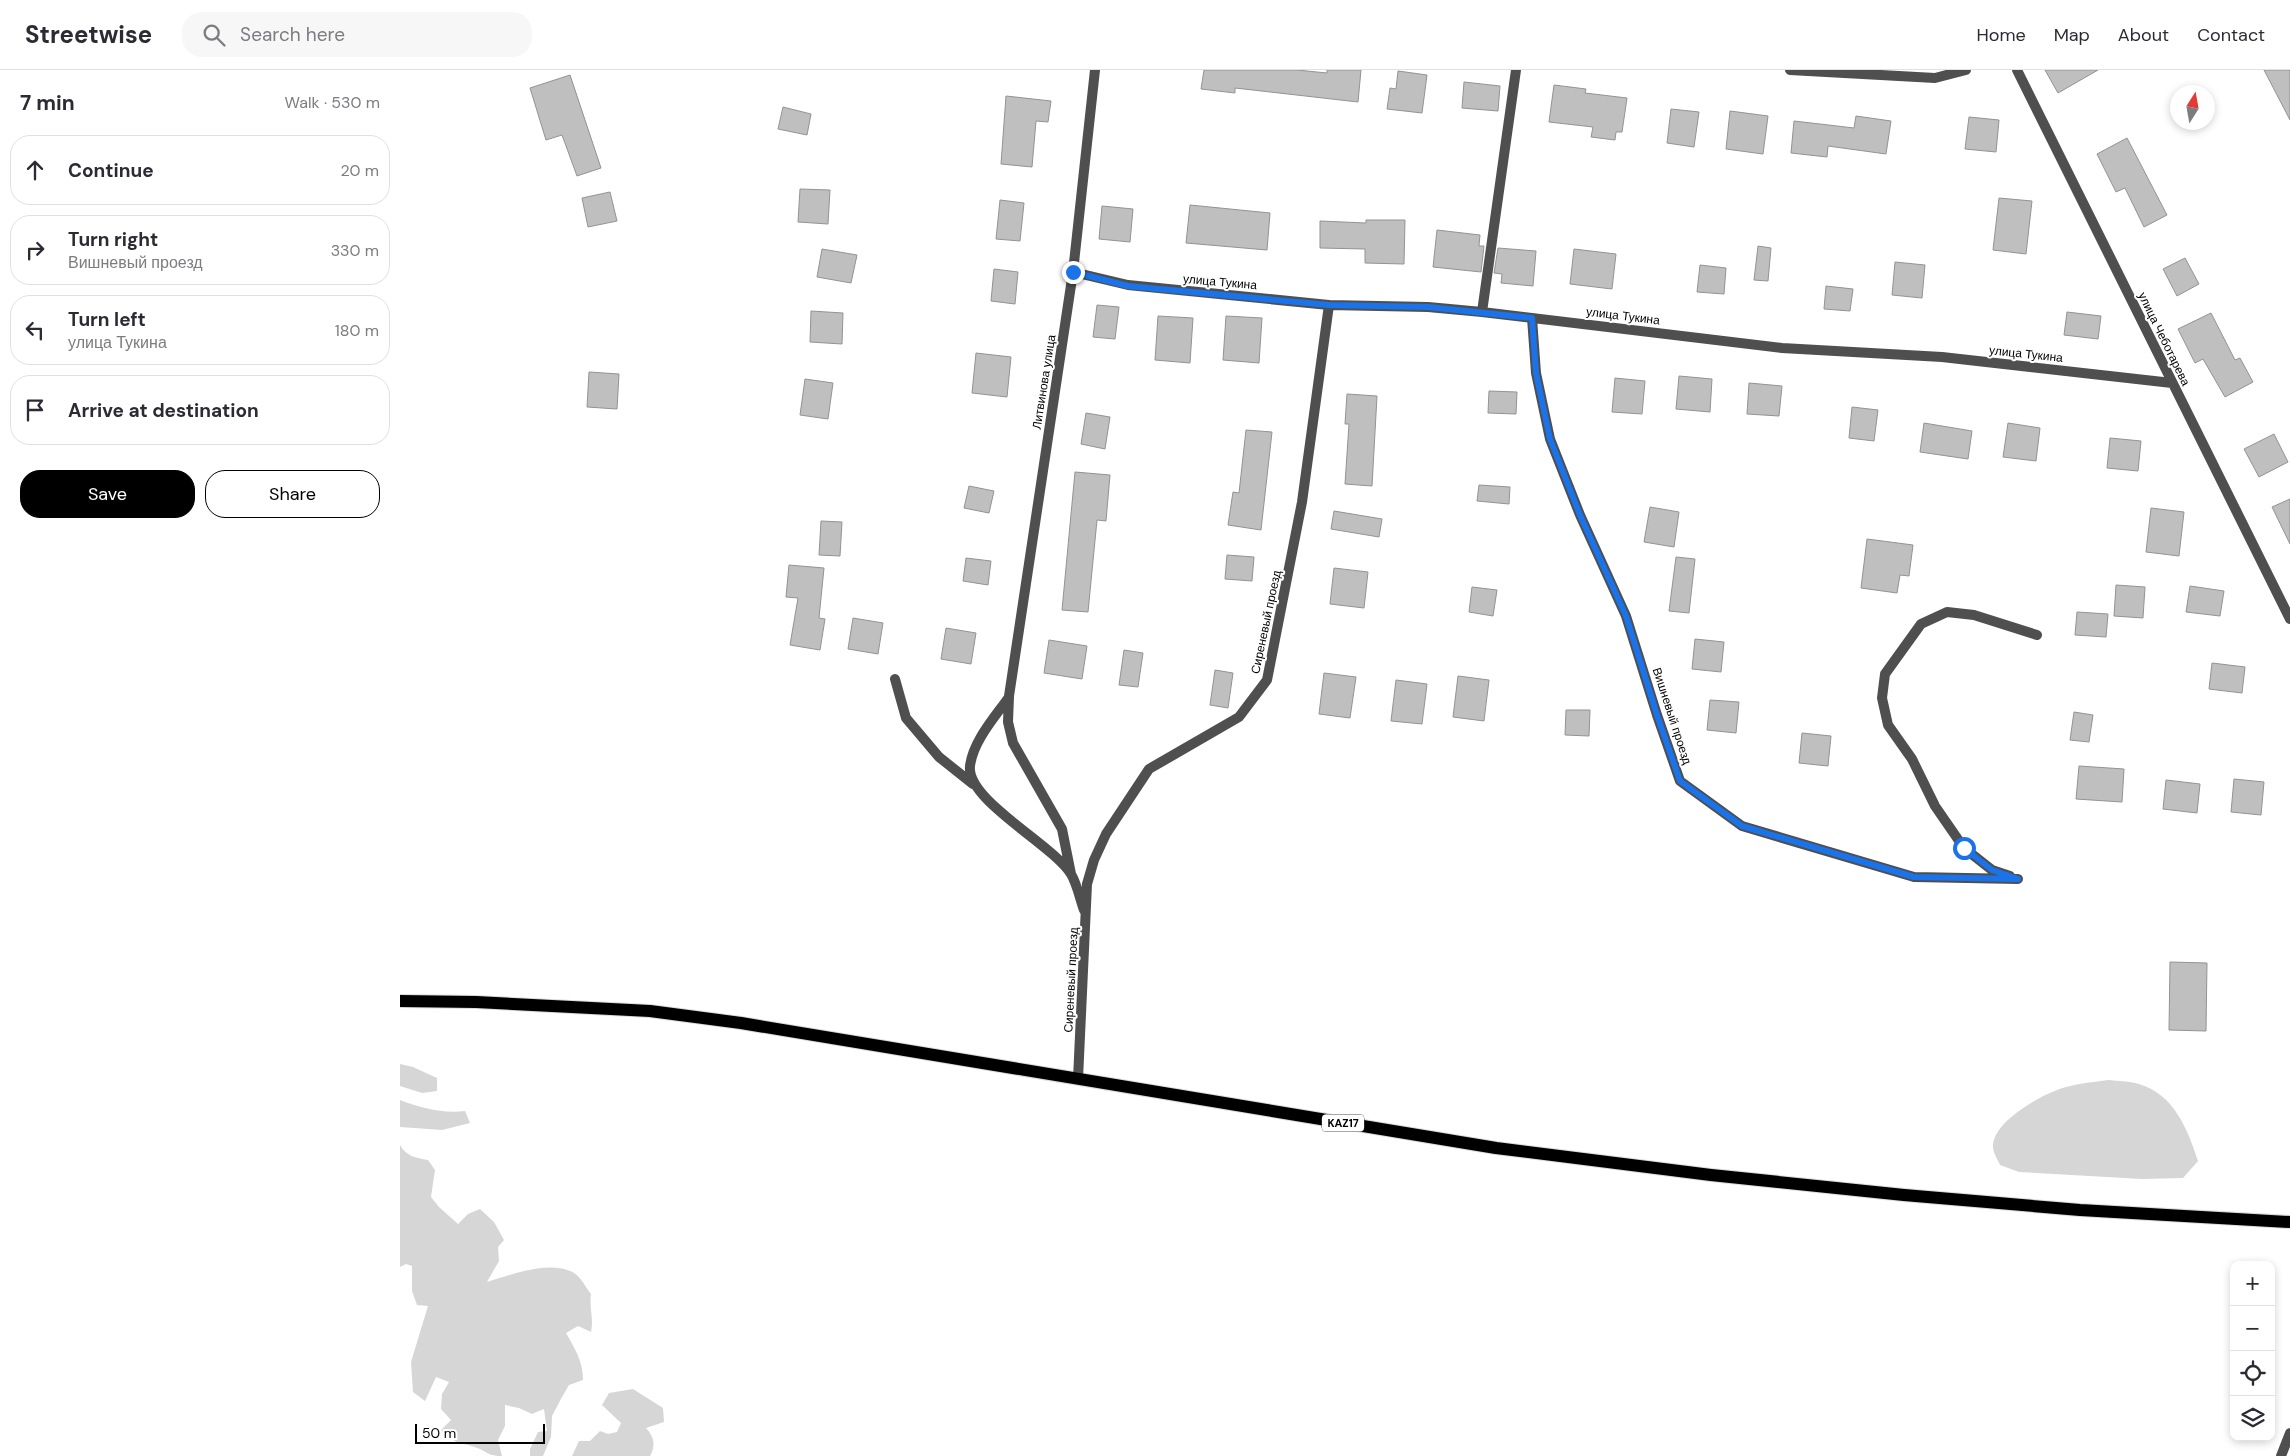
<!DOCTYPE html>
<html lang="en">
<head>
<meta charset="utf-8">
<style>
	:root { --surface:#fff; --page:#f7f7f7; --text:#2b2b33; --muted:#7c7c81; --line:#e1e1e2; --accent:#000 }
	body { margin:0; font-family:"DM Sans",sans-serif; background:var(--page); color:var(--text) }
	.controls { position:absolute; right:15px; bottom:15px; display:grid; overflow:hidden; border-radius:10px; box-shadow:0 2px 8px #0003 }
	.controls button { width:45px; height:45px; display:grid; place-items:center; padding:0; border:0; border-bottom:1px solid var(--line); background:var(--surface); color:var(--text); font:25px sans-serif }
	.compass { position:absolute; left:1770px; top:15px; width:45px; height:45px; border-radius:50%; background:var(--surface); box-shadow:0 2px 8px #0003; rotate:11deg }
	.scale { position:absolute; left:15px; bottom:12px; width:130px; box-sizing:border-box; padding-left:5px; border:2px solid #000; border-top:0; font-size:14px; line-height:18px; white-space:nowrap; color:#000; -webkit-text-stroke:4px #fff; paint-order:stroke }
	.stop { position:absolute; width:15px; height:15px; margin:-11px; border:4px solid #1a73e8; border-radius:50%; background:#fff }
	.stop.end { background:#1a73e8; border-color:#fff; box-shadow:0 1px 5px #0008 }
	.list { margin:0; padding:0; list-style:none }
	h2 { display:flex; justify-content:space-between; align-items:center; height:65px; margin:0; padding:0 20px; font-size:21px }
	h2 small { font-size:16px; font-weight:400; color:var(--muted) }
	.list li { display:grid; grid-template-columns:32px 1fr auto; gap:15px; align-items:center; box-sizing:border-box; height:70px; margin:0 10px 10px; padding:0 10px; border:1px solid var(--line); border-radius:20px }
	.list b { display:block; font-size:19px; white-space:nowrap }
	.list p { margin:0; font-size:16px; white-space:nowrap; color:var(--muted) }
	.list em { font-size:16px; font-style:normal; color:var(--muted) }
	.actions { display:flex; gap:10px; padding:15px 20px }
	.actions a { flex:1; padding:11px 0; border:1px solid var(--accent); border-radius:20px; text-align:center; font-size:18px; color:var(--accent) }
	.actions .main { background:var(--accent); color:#fff }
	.icon { flex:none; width:28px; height:28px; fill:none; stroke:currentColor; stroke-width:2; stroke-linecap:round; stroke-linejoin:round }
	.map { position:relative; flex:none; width:1890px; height:1386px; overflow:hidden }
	header { display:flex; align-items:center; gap:30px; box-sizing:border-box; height:70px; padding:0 25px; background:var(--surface); border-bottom:1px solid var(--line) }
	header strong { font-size:24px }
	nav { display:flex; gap:28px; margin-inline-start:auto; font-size:18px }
	.search { width:350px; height:45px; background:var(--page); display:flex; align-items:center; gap:12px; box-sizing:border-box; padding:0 18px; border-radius:20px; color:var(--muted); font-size:19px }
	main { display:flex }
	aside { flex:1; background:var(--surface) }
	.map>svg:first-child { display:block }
	.green { fill:#d6d6d6 }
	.building { fill:#bfbfbf; stroke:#939393 }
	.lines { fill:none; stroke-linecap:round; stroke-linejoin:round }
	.primary-casing { stroke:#dbdbdb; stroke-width:14 }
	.minor { stroke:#4f4f4f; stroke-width:10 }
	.primary { stroke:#000; stroke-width:12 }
	.route { stroke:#1a73e8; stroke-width:6 }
	.labels { text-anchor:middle; stroke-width:4; stroke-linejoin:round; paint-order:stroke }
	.shield { fill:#fff; stroke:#4c4c4c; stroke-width:1 }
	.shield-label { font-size:11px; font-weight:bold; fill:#000 }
	.street-label { font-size:12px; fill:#000; stroke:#fff }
</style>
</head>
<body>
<header>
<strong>Streetwise</strong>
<div class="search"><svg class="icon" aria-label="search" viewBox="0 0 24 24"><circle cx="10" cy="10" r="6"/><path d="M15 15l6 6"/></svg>Search here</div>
<nav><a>Home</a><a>Map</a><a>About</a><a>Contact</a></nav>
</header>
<main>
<aside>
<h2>7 min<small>Walk · 530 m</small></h2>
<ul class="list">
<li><svg class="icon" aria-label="ahead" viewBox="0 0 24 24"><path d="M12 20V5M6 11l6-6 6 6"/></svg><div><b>Continue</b></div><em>20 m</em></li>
<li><svg class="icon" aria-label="right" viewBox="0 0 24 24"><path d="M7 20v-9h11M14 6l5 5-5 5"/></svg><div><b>Turn right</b><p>Вишневый проезд</p></div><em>330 m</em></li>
<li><svg class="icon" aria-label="left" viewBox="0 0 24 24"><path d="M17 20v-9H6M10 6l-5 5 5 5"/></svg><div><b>Turn left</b><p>улица Тукина</p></div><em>180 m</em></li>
<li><svg class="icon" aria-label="arrive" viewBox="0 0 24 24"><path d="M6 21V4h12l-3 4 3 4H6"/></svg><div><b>Arrive at destination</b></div></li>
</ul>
<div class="actions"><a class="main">Save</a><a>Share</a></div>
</aside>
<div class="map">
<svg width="1890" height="1386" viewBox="0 0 1890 1386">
	<rect width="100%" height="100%" fill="#fff"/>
	<path class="green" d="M0 994 13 997 37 1008V1021L22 1023 0 1016Z
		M1708 1010C1718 1011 1729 1011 1739 1014 1774 1024 1788 1060 1798 1091L1783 1108 1742 1109 1619 1102 1600 1095C1598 1090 1593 1083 1593 1077 1592 1051 1644 1023 1666 1017 1680 1013 1694 1012 1708 1010Z
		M0 1030C20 1038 44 1044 65 1041L70 1053 42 1060 0 1057Z
		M0 1075C6 1086 16 1088 28 1090L35 1100 31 1127 39 1137 58 1154 68 1144 80 1139 94 1152 104 1170 98 1177 99 1191 87 1212C110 1205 151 1189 174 1203 181 1207 186 1218 191 1224 189 1240 194 1247 191 1262L178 1256 166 1263C175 1279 183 1291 183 1310L169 1315 162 1327 152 1346 151 1367 143 1386H130V1379L138 1362 147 1361 144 1339 132 1344 119 1338 105 1335V1356L98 1370 102 1386C90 1386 90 1384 80 1379 61 1371 58 1377 41 1360L51 1350 41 1339 42 1324 49 1312 36 1307 25 1331 13 1322 11 1292 28 1236 17 1235 12 1221V1196L6 1194 0 1197Z
		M233 1319 263 1338 264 1352 246 1358C254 1367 256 1375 250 1386H172L179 1371H190L200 1361 208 1364 217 1362 221 1353 202 1335 209 1323Z"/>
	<path class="building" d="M804 0H897L927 3V0H961L958 32 835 18V23L801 19Z
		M1645 0H1698L1658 23Z
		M1864 0H1890V50Z
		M998 1 1027 5 1022 43 987 39 990 18 996 19Z
		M170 5 201 98 177 106 162 65 146 70 130 18Z
		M1064 12 1100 16 1098 41 1062 38Z
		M1154 15 1186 19 1185 23 1227 28 1222 62H1216L1215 70 1191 67 1193 57 1149 52Z
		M606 26 651 31 648 52 636 51 632 97 601 94Z
		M383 37 411 44 407 65 378 59Z
		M1271 39 1299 42 1294 77 1267 73Z
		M1330 41 1368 46 1363 84 1326 79Z
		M1456 46 1491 51 1486 84 1428 76 1427 87 1391 83 1394 51 1454 58Z
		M1569 47 1599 50 1596 82 1565 79Z
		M1727 68 1767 145 1744 157 1725 118 1716 122 1697 84Z
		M400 119 430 120 428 154 398 152Z
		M210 122 217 151 188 157 182 128Z
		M1599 128 1632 131 1626 184 1593 180Z
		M600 130 624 133 620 171 596 169Z
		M790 135 870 143 867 180 786 173Z
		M702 136 733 139 730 172 699 169Z
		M966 150H1005L1004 194 965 193V179L920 178V151L966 153Z
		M1037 160 1080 165 1079 176H1084L1081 202 1033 197Z
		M1358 176 1371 178 1368 211 1354 210Z
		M1098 178 1136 181 1133 216 1101 213 1102 204 1094 203Z
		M422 179 457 185 451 213 417 207Z
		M1174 179 1216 184 1212 219 1170 214Z
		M1785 188 1799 214 1777 226 1763 199Z
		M1495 192 1525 195 1522 228 1492 225Z
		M1300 195 1326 198 1324 224 1297 222Z
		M594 199 618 202 615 234 591 231Z
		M1426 216 1453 219 1450 241 1424 239Z
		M697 235 719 237 715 269 693 267Z
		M411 241 443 243 442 274 410 272Z
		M1667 242 1701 246 1698 269 1664 265Z
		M1811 243 1835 290 1840 288 1853 312 1825 327 1803 289 1795 293 1778 259Z
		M758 246 793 248 790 293 755 290Z
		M826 246 862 248 859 293 823 290Z
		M576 283 611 287 607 327 572 323Z
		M189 302 219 304 217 339 187 337Z
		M1279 306 1312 309 1310 342 1276 339Z
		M1215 308 1245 311 1242 344 1212 342Z
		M405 309 433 313 428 349 400 345Z
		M1349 313 1382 316 1379 346 1347 344Z
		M1089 321 1117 322 1116 344 1088 343Z
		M947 324 977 326 972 416 945 414 949 354H945Z
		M1452 337 1478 340 1474 371 1449 368Z
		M686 343 710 347 705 379 681 374Z
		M1524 353 1572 361 1568 389 1520 382Z
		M1608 353 1640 358 1636 391 1603 387Z
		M846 360 872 362 861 460 828 455 833 422 839 423Z
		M1874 364 1888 392 1859 407 1844 379Z
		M1710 368 1741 371 1738 401 1707 398Z
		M675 402 710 405 706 451 697 450 688 542 662 540Z
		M1079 415 1110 417 1109 434 1077 431Z
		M569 416 594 421 589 443 564 438Z
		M1890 429V474L1872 437Z
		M1250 437 1279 442 1274 477 1244 472Z
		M1751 438 1784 442 1779 486 1746 482Z
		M934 441 982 449 979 467 931 459Z
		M421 451 442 452 440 486 419 485Z
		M1467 469 1513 475 1509 506 1500 505 1497 523 1461 518Z
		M827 485 854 487 852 511 825 509Z
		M1276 487 1295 489 1289 543 1269 541Z
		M566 488 591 491 588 515 563 511Z
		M389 495 424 498 419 548 425 549 420 580 390 575 398 528 386 527Z
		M934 498 968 502 964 538 930 534Z
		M1716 515 1745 517 1743 548 1714 546Z
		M1790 516 1824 521 1820 546 1786 542Z
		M1072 517 1097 520 1093 546 1069 542Z
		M1677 542 1708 544 1706 567 1675 565Z
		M453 548 483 553 478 584 448 579Z
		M546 558 576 563 571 594 541 589Z
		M1295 569 1324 572 1321 602 1292 599Z
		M649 570 687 576 682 609 644 603Z
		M724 580 743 583 738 617 719 615Z
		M1812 593 1845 597 1842 623 1809 619Z
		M815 600 833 603 828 638 810 635Z
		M924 603 956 607 950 648 919 644Z
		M1058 606 1089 610 1084 651 1053 647Z
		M996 610 1027 614 1022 654 991 651Z
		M1310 630 1339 632 1336 663 1307 660Z
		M1166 640H1190L1189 666 1165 665Z
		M1674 642 1693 645 1689 672 1670 670Z
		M1402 663 1431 666 1428 696 1399 693Z
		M1679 696 1724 699 1722 732 1676 729Z
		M1834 709 1864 712 1861 745 1831 742Z
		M1766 710 1800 714 1797 743 1763 739Z
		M1770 892 1807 893 1806 961 1769 960Z"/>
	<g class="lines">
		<defs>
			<path id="primary" d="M0 931 76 932 250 941 341 953 1096 1078 1311 1105 1504 1125 1680 1140 1890 1152"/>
		</defs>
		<use href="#primary" class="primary-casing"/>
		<path class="minor" d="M1390 0 1535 8 1566 0
			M1617 0 1890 549
			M673 202 728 215 929 235 1028 237 1082 242 1382 278 1542 287 1772 313
			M1082 242 1116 0
			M1132 248 1136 303 1150 369 1180 445 1226 546 1257 645 1280 711 1342 756 1514 807 1618 809
			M495 609 506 648 539 687 573 714
			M609 627C595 647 573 671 570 696 566 730 652 774 671 804 677 814 680 829 684 840
			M671 804 662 759 613 673 608 652 609 626 673 202 695 0
			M1610 806 1592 800 1564 778 1535 736 1512 689 1488 655 1482 628 1485 604 1521 554 1547 542 1574 545 1637 565
			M678 1009 687 814 694 790 706 764 749 699 839 647 867 610 902 432 929 235
			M1881 1386 1890 1363"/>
		<use href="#primary" class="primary"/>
	</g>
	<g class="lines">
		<path class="route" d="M673 202 728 216 929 235 1028 237 1132 248 1136 303 1150 369 1180 445 1226 546 1257 645 1280 711 1342 756 1514 807 1618 809 1592 800 1564 778"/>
	</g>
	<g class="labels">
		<rect class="shield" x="922" y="1044.5" width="42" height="17" rx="4"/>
		<g class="shield-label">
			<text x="943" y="1057">KAZ17</text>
		</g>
		<g class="street-label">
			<text transform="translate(820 212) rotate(5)" y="4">улица Тукина</text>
			<text transform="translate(1223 246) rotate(7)" y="4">улица Тукина</text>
			<text transform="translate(1764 269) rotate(64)" y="4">улица Чеботарева</text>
			<text transform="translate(1626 284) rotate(6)" y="4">улица Тукина</text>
			<text transform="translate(644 312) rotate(-81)" y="4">Литвинова улица</text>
			<text transform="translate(866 552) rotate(-78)" y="4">Сиреневый проезд</text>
			<text transform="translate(1272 646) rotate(72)" y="4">Вишневый проезд</text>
			<text transform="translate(671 910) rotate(-87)" y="4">Сиреневый проезд</text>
		</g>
	</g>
</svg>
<div class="controls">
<button>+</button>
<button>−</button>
<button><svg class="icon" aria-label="locate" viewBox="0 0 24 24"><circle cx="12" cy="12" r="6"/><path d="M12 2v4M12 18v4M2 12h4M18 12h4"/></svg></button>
<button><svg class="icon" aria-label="layers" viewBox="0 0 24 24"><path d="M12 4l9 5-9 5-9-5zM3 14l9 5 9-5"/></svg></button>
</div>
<svg class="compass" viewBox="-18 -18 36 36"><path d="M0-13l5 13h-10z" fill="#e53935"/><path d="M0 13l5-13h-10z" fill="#7c7c81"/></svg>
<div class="scale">50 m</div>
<div class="stop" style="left:1564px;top:778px"></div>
<div class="stop end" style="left:673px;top:202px"></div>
</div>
</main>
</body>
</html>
